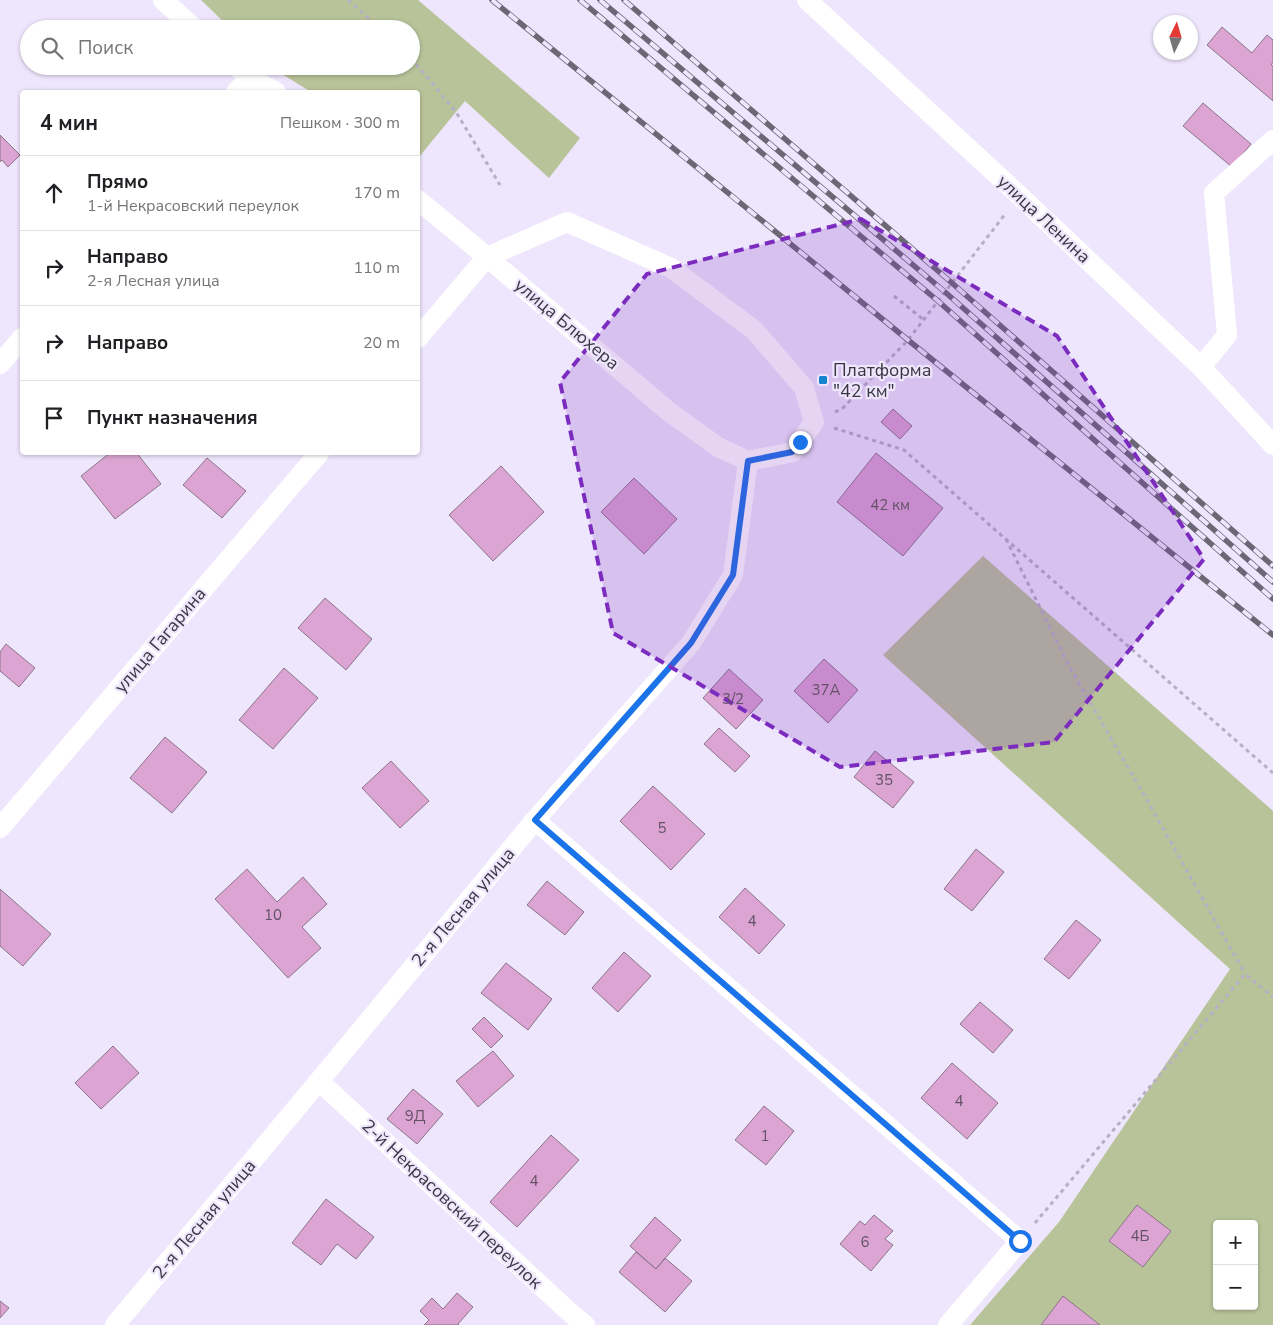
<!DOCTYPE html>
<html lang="ru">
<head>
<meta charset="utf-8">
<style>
	:root { --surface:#fff; --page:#f6f6f6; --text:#202124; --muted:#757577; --line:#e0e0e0 }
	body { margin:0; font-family:"Nunito Sans",sans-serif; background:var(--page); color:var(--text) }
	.controls { position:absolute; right:15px; bottom:15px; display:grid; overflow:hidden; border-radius:5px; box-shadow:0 1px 4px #0004 }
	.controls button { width:45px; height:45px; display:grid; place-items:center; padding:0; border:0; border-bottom:1px solid var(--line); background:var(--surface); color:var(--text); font:25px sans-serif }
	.compass { position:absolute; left:1153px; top:15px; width:45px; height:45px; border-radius:50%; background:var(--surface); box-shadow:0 1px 4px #0004; rotate:5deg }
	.stop { position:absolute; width:15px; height:15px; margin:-11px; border:4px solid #1a73e8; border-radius:50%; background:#fff }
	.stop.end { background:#1a73e8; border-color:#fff; box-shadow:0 1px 5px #0008 }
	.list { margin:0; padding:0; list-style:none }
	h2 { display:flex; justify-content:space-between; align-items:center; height:65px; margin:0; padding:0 20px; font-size:21px }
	h2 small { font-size:16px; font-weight:400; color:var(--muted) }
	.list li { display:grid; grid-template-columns:32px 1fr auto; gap:15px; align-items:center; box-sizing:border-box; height:75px; padding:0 20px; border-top:1px solid var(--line) }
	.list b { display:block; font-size:19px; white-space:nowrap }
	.list p { margin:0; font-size:16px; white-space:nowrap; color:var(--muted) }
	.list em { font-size:16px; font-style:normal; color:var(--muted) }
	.icon { flex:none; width:28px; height:28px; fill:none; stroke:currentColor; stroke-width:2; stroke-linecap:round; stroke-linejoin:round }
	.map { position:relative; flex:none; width:1273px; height:1325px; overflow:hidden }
	.search { position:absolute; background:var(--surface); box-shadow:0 1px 4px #0004; left:20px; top:20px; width:400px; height:55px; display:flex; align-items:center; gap:12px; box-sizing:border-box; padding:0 18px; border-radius:28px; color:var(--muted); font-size:19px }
	.panel { position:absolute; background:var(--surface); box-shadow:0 1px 4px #0004; left:20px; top:90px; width:400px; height:365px; border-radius:5px }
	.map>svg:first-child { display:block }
	.green { fill:#b9c399; fill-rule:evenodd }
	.building { fill:#dba4d3; stroke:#8c7588 }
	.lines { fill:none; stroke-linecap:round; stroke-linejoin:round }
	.path { stroke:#b7b0c3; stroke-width:3; stroke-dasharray:4 4; stroke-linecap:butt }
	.street { stroke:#fff; stroke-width:20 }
	.rail-casing { stroke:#6c6775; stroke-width:5.5 }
	.rail { stroke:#eee6fc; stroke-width:4; stroke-dasharray:11; stroke-linecap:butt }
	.route { stroke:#1a73e8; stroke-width:6 }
	.marked { fill:#7b2cbf; fill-opacity:0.2; stroke:#7b2cbf; stroke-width:4; stroke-dasharray:10 6; stroke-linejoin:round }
	.poi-dot { fill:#1884cd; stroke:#eee6fc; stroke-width:2 }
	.labels { text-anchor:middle; stroke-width:4.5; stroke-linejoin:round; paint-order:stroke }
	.number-label { font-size:15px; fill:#635266 }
	.street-label { font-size:18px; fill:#3b3742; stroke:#eee6fc }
	.poi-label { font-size:18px; fill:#3b3742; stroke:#eee6fc; text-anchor:start }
</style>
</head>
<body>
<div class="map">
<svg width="1273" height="1325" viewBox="0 0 1273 1325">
	<rect width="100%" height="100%" fill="#eee6fc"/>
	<path class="green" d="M201 0H418L580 138 549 178 465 101 419 157 418 156V92H311L269 66H411V29H231Z
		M983 556 1273 811V1325H970L1059 1222 1230 969 883 655ZM1217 1224H1254V1306H1217Z"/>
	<path class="building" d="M1222 27 1252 53 1267 35 1273 40V62L1271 65 1273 66V101L1207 45Z
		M1203 103 1251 144 1232 167 1183 126Z
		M0 135 20 155 8 167 2 160 0 162Z
		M893 409 912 426 900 439 881 422Z
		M111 452H136L161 484 115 519 81 476Z
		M876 453 943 508 903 556 837 502Z
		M207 458 246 491 222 518 183 485Z
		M501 466 544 512 493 561 449 515Z
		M634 478 677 519 644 554 601 512Z
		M325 598 372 639 346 670 298 628Z
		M6 644 35 668 19 687 0 671V652Z
		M824 659 858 690 828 723 794 691Z
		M284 668 318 698 273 749 239 720Z
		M729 669 763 700 736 729 703 698Z
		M719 728 750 756 735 772 704 744Z
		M165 737 207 772 172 813 130 778Z
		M875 751 914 782 893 808 854 777Z
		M391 761 429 801 400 828 362 788Z
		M653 786 705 834 671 870 620 821Z
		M976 849 1004 872 972 911 944 889Z
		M247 869 277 902 303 877 327 904 302 927 321 948 288 978 215 899Z
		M547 881 584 912 565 935 527 905Z
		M745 888 785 925 759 954 719 917Z
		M0 889 51 934 23 966 0 946Z
		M1076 920 1101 940 1069 979 1044 959Z
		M624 952 651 976 618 1012 592 988Z
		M506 963 552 999 528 1030 481 993Z
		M980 1002 1013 1030 993 1053 960 1024Z
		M484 1017 503 1036 491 1048 472 1029Z
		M113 1046 139 1073 101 1109 75 1083Z
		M493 1051 514 1076 478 1107 456 1081Z
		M952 1063 998 1103 967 1139 921 1098Z
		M413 1089 443 1114 417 1144 387 1119Z
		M764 1106 794 1131 766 1165 735 1140Z
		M551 1135 579 1160 517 1227 490 1202Z
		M326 1199 374 1237 356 1259 337 1244 321 1265 292 1243Z
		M1137 1205 1171 1231 1143 1267 1109 1241Z
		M874 1215 893 1231 885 1239 893 1245 871 1271 840 1244 860 1221 865 1225Z
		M655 1217 681 1240 656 1269 630 1246Z
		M636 1252 656 1269 665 1258 692 1281 665 1312 619 1272Z
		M457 1293 473 1307 458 1324 459 1325H424L429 1320 420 1311 432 1298 443 1309Z
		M1063 1296 1100 1325H1041Z
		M0 1301 9 1308 0 1318Z"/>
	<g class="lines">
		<path class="path" d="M348 0 381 29
			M411 58 456 112 500 185
			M894 296 924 320
			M835 412 842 409 908 340 1006 213
			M834 428 904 450 1273 773
			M1006 539 1069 666 1151 807 1245 974
			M1035 1223 1245 974 1273 997"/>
		<path class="street" d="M163 0 195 29
			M807 0 1020 196 1201 367 1273 445
			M236 66 249 78 276 92
			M236 92 249 78
			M418 200 487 257 668 411 718 447 748 461 793 452 814 422 804 388 754 330 671 268 567 222 487 257 418 338
			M0 364 22 338
			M1201 367 1227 335 1214 193 1273 140
			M535 820 1020 1241 948 1325
			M0 828 320 452
			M319 1081 565 1308 585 1325
			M115 1325 319 1081 535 820 691 643 733 575 748 461"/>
		<defs>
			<path id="rail" d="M492 0 908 340 1273 635
				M580 0 938 301 1273 599
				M600 0 945 292 1273 582
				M624 0 952 283 1273 566"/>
		</defs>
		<use href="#rail" class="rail-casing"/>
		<use href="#rail" class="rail"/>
	</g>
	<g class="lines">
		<path class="route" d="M800 442 792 452 748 461 733 575 691 643 535 820 1020 1241"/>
	</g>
	<path class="marked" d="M861 219 1057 336 1204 559 1054 742 840 767 613 633 560 382 647 274Z"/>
	<rect class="poi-dot" x="818" y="375" width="10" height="10" rx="2.5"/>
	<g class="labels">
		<g class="number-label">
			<text x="890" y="510">42 км</text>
			<text x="826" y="695">37А</text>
			<text x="733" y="704">3/2</text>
			<text x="884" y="785">35</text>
			<text x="662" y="833">5</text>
			<text x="273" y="920">10</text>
			<text x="752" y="926">4</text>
			<text x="959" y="1106">4</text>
			<text x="415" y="1121">9Д</text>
			<text x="765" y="1141">1</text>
			<text x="534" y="1186">4</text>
			<text x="1140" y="1241">4Б</text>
			<text x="865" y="1247">6</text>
		</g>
		<g class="street-label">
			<text transform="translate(1044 219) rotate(43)" y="6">улица Ленина</text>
			<text transform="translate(567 324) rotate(40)" y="6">улица Блюхера</text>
			<text transform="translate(160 640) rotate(-50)" y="6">улица Гагарина</text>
			<text transform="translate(463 907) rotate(-50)" y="6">2-я Лесная улица</text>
			<text transform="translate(452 1204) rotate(43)" y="6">2-й Некрасовский переулок</text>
			<text transform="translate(204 1219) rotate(-50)" y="6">2-я Лесная улица</text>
		</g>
		<g class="poi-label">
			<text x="833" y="376">Платформа<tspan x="833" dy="21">"42 км"</tspan></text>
		</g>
	</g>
</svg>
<div class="controls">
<button>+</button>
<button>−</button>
</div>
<svg class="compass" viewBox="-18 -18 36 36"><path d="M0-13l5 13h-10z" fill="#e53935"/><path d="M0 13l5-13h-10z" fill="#757577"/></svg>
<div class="stop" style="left:1020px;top:1241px"></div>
<div class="stop end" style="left:800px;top:442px"></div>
<div class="search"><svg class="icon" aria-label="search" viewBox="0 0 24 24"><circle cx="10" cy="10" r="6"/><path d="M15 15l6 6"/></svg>Поиск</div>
<section class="panel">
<h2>4 мин<small>Пешком · 300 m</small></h2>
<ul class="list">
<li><svg class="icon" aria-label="ahead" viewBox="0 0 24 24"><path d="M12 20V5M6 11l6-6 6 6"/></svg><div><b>Прямо</b><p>1-й Некрасовский переулок</p></div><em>170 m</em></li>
<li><svg class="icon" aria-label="right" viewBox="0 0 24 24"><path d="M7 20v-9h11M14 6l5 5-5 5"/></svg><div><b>Направо</b><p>2-я Лесная улица</p></div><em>110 m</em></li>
<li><svg class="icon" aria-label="right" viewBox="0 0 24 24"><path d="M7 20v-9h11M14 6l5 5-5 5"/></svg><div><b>Направо</b></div><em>20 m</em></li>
<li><svg class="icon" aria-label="arrive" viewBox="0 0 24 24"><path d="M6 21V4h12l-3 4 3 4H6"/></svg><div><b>Пункт назначения</b></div></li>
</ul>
</section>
</div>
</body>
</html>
